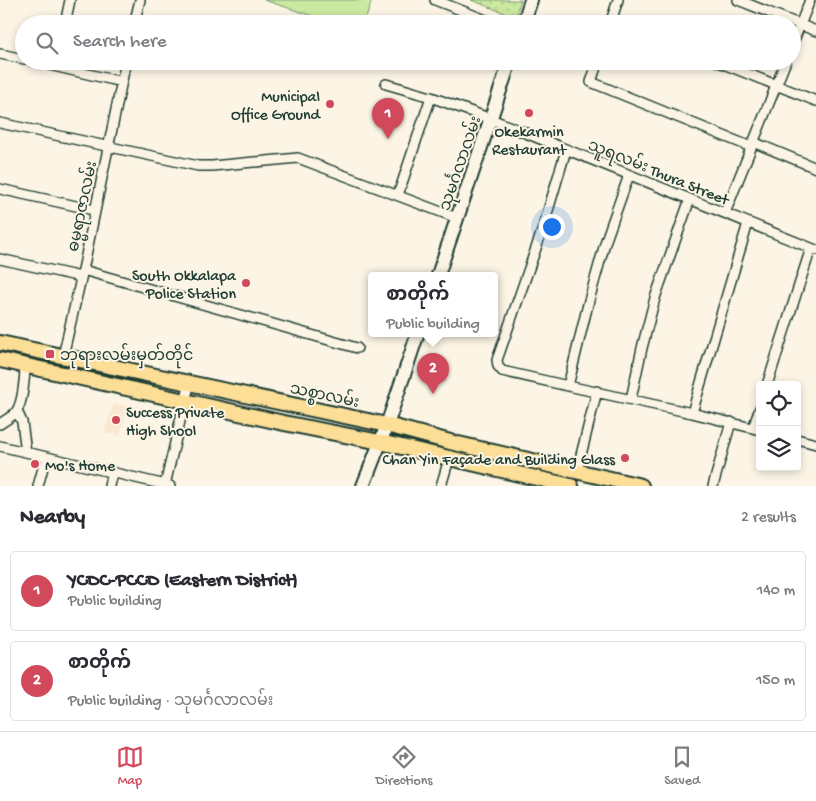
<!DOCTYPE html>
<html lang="en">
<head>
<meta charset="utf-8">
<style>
	:root { --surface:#fff; --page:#f2f2f3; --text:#2b2b33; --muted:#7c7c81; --line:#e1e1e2; --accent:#d1495b }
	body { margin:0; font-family:"Gochi Hand","Noto Sans Myanmar",sans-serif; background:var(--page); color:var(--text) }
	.controls { position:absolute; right:15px; bottom:15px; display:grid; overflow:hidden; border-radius:5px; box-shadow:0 2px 8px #0003 }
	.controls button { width:45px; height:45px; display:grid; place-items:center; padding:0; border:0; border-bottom:1px solid var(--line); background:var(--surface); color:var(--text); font:25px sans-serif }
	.you { position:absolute; left:551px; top:226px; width:18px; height:18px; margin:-12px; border:4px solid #fff; border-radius:50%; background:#1a73e8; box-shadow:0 0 0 8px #1a73e833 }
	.badge { display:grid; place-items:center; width:32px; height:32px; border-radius:50%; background:var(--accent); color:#fff; font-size:16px; font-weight:700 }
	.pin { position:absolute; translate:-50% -41px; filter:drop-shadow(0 1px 2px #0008) }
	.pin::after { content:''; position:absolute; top:26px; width:18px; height:15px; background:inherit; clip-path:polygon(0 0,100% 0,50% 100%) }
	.popup { position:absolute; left:368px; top:272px; width:130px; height:65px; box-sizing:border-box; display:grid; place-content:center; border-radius:5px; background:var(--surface); filter:drop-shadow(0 1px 4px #0005); font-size:16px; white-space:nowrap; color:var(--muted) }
	.popup b { font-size:19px; color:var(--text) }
	.popup::after { content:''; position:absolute; left:50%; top:100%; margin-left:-10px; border:10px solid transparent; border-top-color:var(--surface) }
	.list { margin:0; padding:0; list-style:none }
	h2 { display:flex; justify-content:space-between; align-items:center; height:65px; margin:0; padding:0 20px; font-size:21px }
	h2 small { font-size:16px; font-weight:400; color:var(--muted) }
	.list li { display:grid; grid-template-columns:32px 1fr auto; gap:15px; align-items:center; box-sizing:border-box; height:80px; margin:0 10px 10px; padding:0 10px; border:1px solid var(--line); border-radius:5px }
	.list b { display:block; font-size:19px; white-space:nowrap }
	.list p { margin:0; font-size:16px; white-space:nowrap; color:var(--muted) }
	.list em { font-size:16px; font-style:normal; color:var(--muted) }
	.icon { flex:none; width:28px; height:28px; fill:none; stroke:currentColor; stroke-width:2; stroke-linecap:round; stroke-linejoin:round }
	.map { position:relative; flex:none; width:816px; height:486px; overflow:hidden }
	.search { position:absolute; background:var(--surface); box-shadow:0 2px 8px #0003; left:15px; right:15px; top:15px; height:55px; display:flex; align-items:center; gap:12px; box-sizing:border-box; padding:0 18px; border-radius:28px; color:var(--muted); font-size:19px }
	.sheet { height:245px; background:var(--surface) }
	nav { display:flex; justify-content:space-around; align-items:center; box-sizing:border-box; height:70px; border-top:1px solid var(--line); background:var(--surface); font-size:14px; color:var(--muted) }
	nav a { display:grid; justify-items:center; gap:2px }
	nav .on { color:var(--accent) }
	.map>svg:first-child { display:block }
	.built { fill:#fae8d2 }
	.grass { fill:#cbe9a0; stroke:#75936a }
	.park { fill:url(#park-dots); stroke:#75936a }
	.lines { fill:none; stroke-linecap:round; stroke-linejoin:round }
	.minor-casing { stroke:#1f3d34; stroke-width:12 }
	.secondary-casing { stroke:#1f3d34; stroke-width:16 }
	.primary-casing { stroke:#1f3d34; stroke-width:18 }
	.minor { stroke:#fcf5e5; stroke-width:9 }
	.secondary { stroke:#fcf5e5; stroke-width:12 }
	.primary { stroke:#fcde96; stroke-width:14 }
	.poi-dot { fill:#d1495b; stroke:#fcf5e5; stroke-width:2 }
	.labels { text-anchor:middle; stroke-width:4; stroke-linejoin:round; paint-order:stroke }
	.poi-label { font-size:16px; fill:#1f3d34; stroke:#fcf5e5; text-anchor:end }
	.street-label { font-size:16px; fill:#1f3d34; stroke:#fcf5e5 }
</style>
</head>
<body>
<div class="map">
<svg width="816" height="486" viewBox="0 0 816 486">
	<defs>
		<pattern id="park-dots" width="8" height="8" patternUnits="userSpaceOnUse" patternTransform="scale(1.25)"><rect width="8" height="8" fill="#cbe9a0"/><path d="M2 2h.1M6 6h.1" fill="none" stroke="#aec98a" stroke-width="1.8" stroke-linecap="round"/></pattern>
	</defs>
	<rect width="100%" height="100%" fill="#fcf5e5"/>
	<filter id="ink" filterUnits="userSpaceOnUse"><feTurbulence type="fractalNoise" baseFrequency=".02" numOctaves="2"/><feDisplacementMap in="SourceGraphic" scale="10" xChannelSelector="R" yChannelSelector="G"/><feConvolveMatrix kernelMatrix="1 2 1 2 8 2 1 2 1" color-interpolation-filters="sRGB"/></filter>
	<g filter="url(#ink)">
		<path class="built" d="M113 403 128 407 120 436 104 433Z"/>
		<path class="grass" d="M264 0H372L364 24H337Z"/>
		<path class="park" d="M471 0H521L515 17Z"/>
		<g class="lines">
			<defs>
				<path id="minor" d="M435 0 496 24
					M738 0 816 31
					M65 24 70 0
					M134 24 140 0
					M610 24 618 0
					M792 45 810 0
					M0 54 24 59
					M32 61 122 82
					M598 61 591 82 751 147
					M716 61 816 101
					M386 84 431 97 491 119 816 250
					M0 123 198 166H212L298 158 457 218
					M753 142 816 168
					M566 150 542 231 497 360 498 366 502 371 568 386
					M629 175 606 240 588 304 568 386 692 413 760 430
					M0 189 94 210
					M398 195 431 97
					M725 213 786 61
					M0 259 81 277
					M83 270 357 348
					M63 356 83 270 126 61
					M767 385 811 248
					M631 399 642 348 655 298 690 199
					M17 411 22 422 26 452
					M692 413 748 223
					M0 424C5 420 12 417 16 412 23 403 25 376 25 365
					M753 428 760 408
					M797 439 816 444
					M0 446 170 486
					M577 471 597 391
					M165 485 185 400 190 384
					M38 486 46 457
					M109 486 112 472
					M441 486 449 459
					M713 486 731 422"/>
				<path id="secondary" d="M523 24 531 0
					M438 275 510 61
					M363 486 387 425 418 333"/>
				<path id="primary" d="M0 343 387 425 454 443 641 486
					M0 360 284 423 380 442 571 486"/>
			</defs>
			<use href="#minor" class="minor-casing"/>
			<use href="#secondary" class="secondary-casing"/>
			<use href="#primary" class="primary-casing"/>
			<use href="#minor" class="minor"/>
			<use href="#secondary" class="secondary"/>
			<use href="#primary" class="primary"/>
		</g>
	</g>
	<g class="poi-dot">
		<circle cx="330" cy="104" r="5"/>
		<circle cx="529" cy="113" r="5"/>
		<circle cx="246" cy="283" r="5"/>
		<rect x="45" y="349" width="10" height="10" rx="2.5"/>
		<circle cx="116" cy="420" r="5"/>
		<circle cx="625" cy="458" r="5"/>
		<circle cx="35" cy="464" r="5"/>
	</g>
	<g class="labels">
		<g class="poi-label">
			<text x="320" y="101">Municipal<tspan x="320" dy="18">Office Ground</tspan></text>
			<text x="529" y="136" text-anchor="middle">Okekarmin<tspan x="529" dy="18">Restaurant</tspan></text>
			<text x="236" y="280">South Okkalapa<tspan x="236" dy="18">Police Station</tspan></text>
			<text x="60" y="360" text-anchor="start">ဘုရားလမ်းမှတ်တိုင်</text>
			<text x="126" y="417" text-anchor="start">Success Private<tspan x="126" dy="18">High Shool</tspan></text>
			<text x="615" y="464">Chan Yin Façade and Building Glass</text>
			<text x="45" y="470" text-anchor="start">Mo's Home</text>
		</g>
		<g class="street-label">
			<text transform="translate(459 163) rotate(-71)" y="6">သုမင်္ဂလာလမ်း</text>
			<text transform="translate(659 171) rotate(22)" y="6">သူရလမ်း Thura Street</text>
			<text transform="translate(81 206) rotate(-78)" y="6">ဓမ္မရာဇာလမ်း</text>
			<text transform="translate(325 394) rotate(12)" y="6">သစ္စာလမ်း</text>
		</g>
	</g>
</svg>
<div class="controls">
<button><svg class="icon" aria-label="locate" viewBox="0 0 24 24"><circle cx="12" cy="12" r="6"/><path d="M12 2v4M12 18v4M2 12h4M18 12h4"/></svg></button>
<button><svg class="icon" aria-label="layers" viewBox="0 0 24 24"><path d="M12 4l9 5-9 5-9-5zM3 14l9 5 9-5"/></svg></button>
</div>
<div class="you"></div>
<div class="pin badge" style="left:388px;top:139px">1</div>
<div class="pin badge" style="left:433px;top:394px">2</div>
<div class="popup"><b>စာတိုက်</b>Public building</div>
<div class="search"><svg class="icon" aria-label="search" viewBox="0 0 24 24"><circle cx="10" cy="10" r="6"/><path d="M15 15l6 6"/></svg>Search here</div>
</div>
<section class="sheet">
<h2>Nearby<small>2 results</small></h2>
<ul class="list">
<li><span class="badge">1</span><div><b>YCDC-PCCD (Eastern District)</b><p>Public building</p></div><em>140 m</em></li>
<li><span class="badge">2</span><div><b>စာတိုက်</b><p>Public building · သုမင်္ဂလာလမ်း</p></div><em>150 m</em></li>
</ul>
</section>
<nav>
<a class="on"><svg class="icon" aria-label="map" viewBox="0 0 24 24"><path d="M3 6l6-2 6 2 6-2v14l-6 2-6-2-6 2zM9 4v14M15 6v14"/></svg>Map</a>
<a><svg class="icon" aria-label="directions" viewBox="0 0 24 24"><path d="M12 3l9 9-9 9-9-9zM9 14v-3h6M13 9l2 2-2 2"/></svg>Directions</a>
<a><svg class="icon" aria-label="saved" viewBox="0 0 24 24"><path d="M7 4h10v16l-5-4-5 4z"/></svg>Saved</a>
</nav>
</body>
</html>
